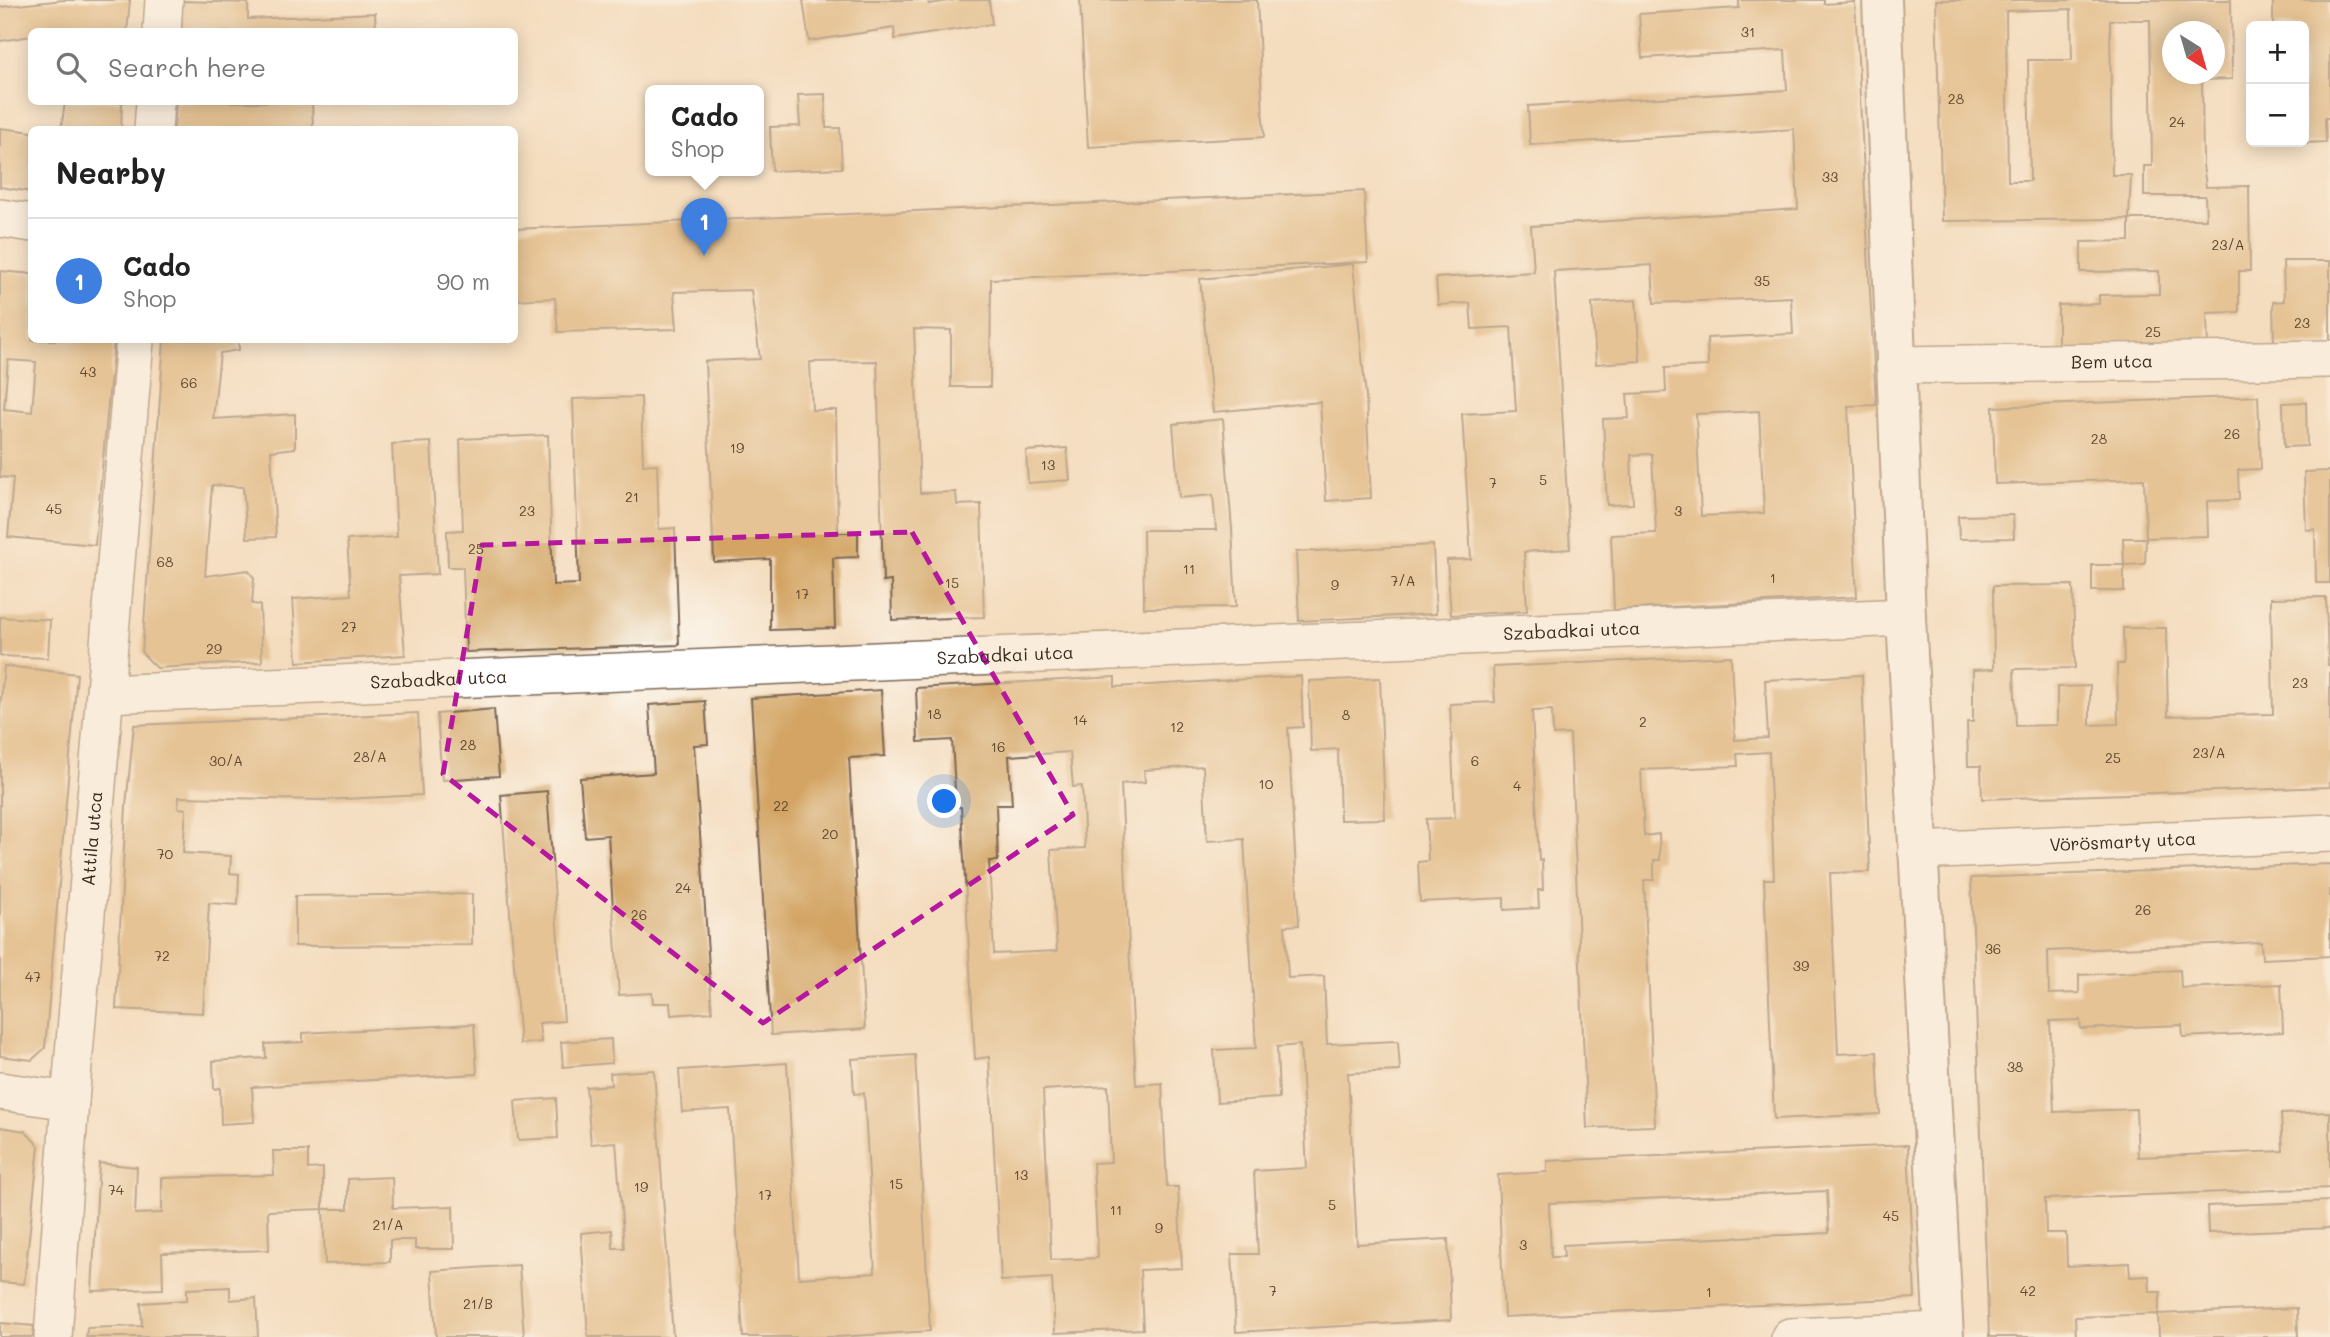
<!DOCTYPE html>
<html lang="en">
<head>
<meta charset="utf-8">
<style>
	:root { --surface:#fff; --page:#f6f6f6; --text:#222; --muted:#767676; --line:#e0e0e0; --accent:#b5179e }
	body { margin:0; font-family:Mali,sans-serif; background:var(--page); color:var(--text) }
	.controls { position:absolute; right:21px; top:21px; display:grid; overflow:hidden; border-radius:10px; box-shadow:0 4px 18px #0003 }
	.controls button { width:63px; height:63px; display:grid; place-items:center; padding:0; border:0; border-bottom:2px solid var(--line); background:var(--surface); color:var(--text); font:35px sans-serif }
	.compass { position:absolute; left:2162px; top:21px; width:63px; height:63px; border-radius:50%; background:var(--surface); box-shadow:0 4px 18px #0003; rotate:143deg }
	.you { position:absolute; left:945px; top:802px; width:24px; height:24px; margin:-18px; border:5px solid #fff; border-radius:50%; background:#1a73e8; box-shadow:0 0 0 10px #1a73e833 }
	.badge { display:grid; place-items:center; width:46px; height:46px; border-radius:50%; background:var(--accent); color:#fff; font-size:23px; font-weight:700 }
	.pin { position:absolute; translate:-50% -58px; filter:drop-shadow(0 2px 4px #0008) }
	.pin::after { content:''; position:absolute; top:37px; width:24px; height:21px; background:inherit; clip-path:polygon(0 0,100% 0,50% 100%) }
	.popup { position:absolute; left:645px; top:85px; width:119px; height:91px; box-sizing:border-box; display:grid; place-content:center; border-radius:10px; background:var(--surface); filter:drop-shadow(0 2px 5px #0005); font-size:23px; white-space:nowrap; color:var(--muted) }
	.popup b { font-size:26px; color:var(--text) }
	.popup::after { content:''; position:absolute; left:50%; top:100%; margin-left:-14px; border:14px solid transparent; border-top-color:var(--surface) }
	.list { margin:0; padding:0; list-style:none }
	h2 { display:flex; justify-content:space-between; align-items:center; height:91px; margin:0; padding:0 28px; font-size:30px }
	h2 small { font-size:23px; font-weight:400; color:var(--muted) }
	.list li { display:grid; grid-template-columns:46px 1fr auto; gap:21px; align-items:center; box-sizing:border-box; height:126px; padding:0 28px; border-top:2px solid var(--line) }
	.list b { display:block; font-size:26px; white-space:nowrap }
	.list p { margin:0; font-size:23px; white-space:nowrap; color:var(--muted) }
	.list em { font-size:23px; font-style:normal; color:var(--muted) }
	.icon { flex:none; width:38px; height:38px; fill:none; stroke:currentColor; stroke-width:2; stroke-linecap:round; stroke-linejoin:round }
	.map { position:relative; flex:none; width:2330px; height:1337px; overflow:hidden }
	.search { position:absolute; background:var(--surface); box-shadow:0 4px 18px #0003; left:28px; top:28px; width:490px; height:77px; display:flex; align-items:center; gap:18px; box-sizing:border-box; padding:0 24px; border-radius:10px; color:var(--muted); font-size:26px }
	.panel { position:absolute; background:var(--surface); box-shadow:0 4px 18px #0003; left:28px; top:126px; width:490px; height:217px; border-radius:10px }
	.map>svg:first-child { display:block }
	.building { fill:#d3a463; fill-rule:evenodd }
	.lines { fill:none; stroke-linecap:round; stroke-linejoin:round }
	.minor-casing { stroke:#7c6856; stroke-width:40 }
	.tertiary-casing { stroke:#7c6856; stroke-width:42 }
	.minor { stroke:#fff; stroke-width:37 }
	.tertiary { stroke:#fff; stroke-width:38 }
	.marked { fill:none; stroke:#b5179e; stroke-width:5; stroke-dasharray:14 9; stroke-linejoin:round }
	.labels { text-anchor:middle; stroke-width:5; stroke-linejoin:round; paint-order:stroke }
	.number-label { font-size:14px; fill:#61482f }
	.street-label { font-size:18px; fill:#3b2a1e; stroke:#fdfcf7 }
</style>
</head>
<body>
<div class="map">
<svg width="2330" height="1337" viewBox="0 0 2330 1337">
	<rect width="100%" height="100%" fill="#fdfcf7"/>
	<filter id="ink" filterUnits="userSpaceOnUse"><feTurbulence type="fractalNoise" baseFrequency=".0143" numOctaves="2"/><feDisplacementMap in="SourceGraphic" scale="14" xChannelSelector="R" yChannelSelector="G"/><feConvolveMatrix kernelMatrix="1 2 1 2 8 2 1 2 1" color-interpolation-filters="sRGB"/></filter>
	<filter id="wash" filterUnits="userSpaceOnUse"><feTurbulence type="fractalNoise" baseFrequency=".00686" numOctaves="4" result="noise"/><feDisplacementMap in="SourceGraphic" scale="28" xChannelSelector="R" yChannelSelector="G"/><feGaussianBlur stdDeviation="1.57" result="paint"/><feColorMatrix in="noise" values="0 0 0 0 0 0 0 0 0 0 0 0 0 0 0 0 0 1.4 0 .05"/><feComposite in="paint" operator="in"/></filter>
	<g filter="url(#wash)">
		<rect width="100%" height="100%" fill="#f4dcbe"/>
		<g id="blocks">
			<path class="building" d="M64 0H130L127 32H32V36L0 41V7Z
				M803 0H928L929 4 955 0H989L992 24 895 39 894 28 809 41Z
				M1080 0H1257L1264 137 1088 147Z
				M1739 0H1824V4L1855 2 1876 405 1848 406 1857 597 1614 610 1611 535 1656 533 1652 454 1631 455 1633 504 1607 505 1603 419 1629 418 1627 394 1666 392 1665 368 1708 366 1707 338 1793 334 1791 297 1654 303 1652 265 1554 271 1570 549 1524 552 1527 611 1451 615 1447 560 1471 559 1462 414 1516 411 1511 327 1472 329 1470 303 1438 305 1436 278 1534 272 1531 226 1798 209 1794 129 1530 145 1528 106 1787 90 1785 50 1642 58 1639 14 1739 8ZM1759 411 1764 513 1701 516 1696 414Z
				M1936 0H2231L2232 79 2202 80 2203 165 2206 187 2249 186 2250 271H2239V312L2207 313 2208 351 2058 354V305L2099 304V295L2159 294V271L2081 272V242L2129 241V219H2206L2205 196H2144V166H2152L2150 20H2110L2112 175H2131L2129 219 1942 221ZM2071 9 2072 60H2028L2030 181H2008L2006 11ZM2172 32H2215V74H2172Z
				M2273 0H2330V118H2325L2326 142 2304 143V26H2273Z
				M182 1 248 3V19L375 13 376 32H181Z
				M825 94 826 128H840L842 168 772 171 770 127 800 126 798 95Z
				M65 102H122L121 130H61Z
				M176 102H312L313 130H174Z
				M0 128 32 132V192L0 187Z
				M1364 191 1368 262 991 279 990 387H951V330L914 329 920 493 956 492 957 505 981 504 984 617 892 620 891 581 883 582 877 361 810 362 812 410H836L838 532H858V557L833 558 835 628 770 630V559L714 562 705 361 760 359 751 290 674 292 677 329 558 332 555 298 514 300V229Z
				M2283 261H2330V344L2274 345 2273 302 2284 301Z
				M1353 264 1366 397 1371 498 1326 501 1320 402 1213 412 1200 279Z
				M0 271 32 274V340H114L95 545 8 537 13 478 0 477ZM8 360 36 362 32 412 4 409Z
				M1636 300 1640 361 1596 364 1592 303Z
				M164 340H238L239 350 220 353 213 419 295 414V448L271 451 276 537 247 538 243 487 212 485 205 576 248 570 254 578 252 604 260 605 262 662 157 668 142 653Z
				M2258 396 2261 469 2238 470 2239 500 2207 501 2208 536 2146 538 2144 479 1995 484 1993 407Z
				M641 397 643 465 657 464 659 529 675 528 679 645 466 652 463 567H448L447 531 463 530 460 439 548 435 553 585 579 584 573 399Z
				M2306 402 2307 446 2284 447 2283 403Z
				M1223 419 1232 529 1236 607 1144 608 1143 530H1216L1213 495 1179 498 1173 424Z
				M431 442 438 574 399 576 405 655 297 662 293 599 351 595 347 540 397 537 392 444Z
				M1067 448 1070 480 1028 483 1026 451Z
				M2330 471V583H2316L2315 529 2306 530 2304 472Z
				M2013 515 2014 538 1959 539 1958 516Z
				M2123 538H2146L2145 564 2124 565V591H2092V565H2124Z
				M1433 545 1436 614 1299 621 1296 552Z
				M2073 585 2075 668 2014 669 2016 726 2057 725V687L2090 686V725L2118 724 2117 664H2124L2123 628H2166L2168 716 2273 714 2271 598 2326 597 2328 665 2330 664V787L1982 799 1981 766H1968L1967 722H1973V670L1994 669 1993 586Z
				M0 617 50 620 48 658 0 656Z
				M1731 656 1735 740 1768 738 1765 680 1862 675 1870 872 1830 873 1838 1054 1877 1052 1880 1114 1774 1119 1764 879H1774L1769 752 1737 754 1738 766 1641 770 1644 836 1659 834 1660 860H1654V880H1644L1655 1126 1587 1128 1570 734 1553 735 1552 710 1532 711 1539 861 1542 860 1543 890H1538L1539 908 1504 910V898L1420 902 1418 862 1428 861 1426 819 1455 818 1450 704 1495 702 1493 667Z
				M4 666 77 674 45 1048 32 1060 0 1056V710Z
				M1301 676 1303 727 1288 728 1299 925 1285 926 1288 978 1324 976 1327 1044 1398 1041 1400 1071 1348 1073 1357 1244 1448 1239 1451 1320 1236 1332 1232 1254H1258L1254 1171 1307 1168 1300 1045 1277 1047 1279 1098 1217 1102 1214 1050 1256 1048 1244 839 1207 841 1203 766 1144 770 1145 782 1121 784 1136 1085 1162 1083 1167 1187H1178L1182 1268 1140 1270 1143 1329 1055 1333 1052 1278 1001 1281 989 1057 975 1059 961 807H956L952 740 918 742 916 688 1115 677V687ZM1070 752 1073 787 1082 786 1085 848 1051 850 1057 951 994 954 989 861H998L996 805H1012L1009 756ZM1108 1086 1111 1162 1093 1163 1098 1258 1051 1260 1043 1090Z
				M1380 678 1385 819 1340 820 1338 749 1311 751 1309 681Z
				M881 690 885 756 849 758 865 1029 771 1035 751 698Z
				M705 701 708 744 694 745 712 1012 671 1015 670 1003H653L652 993 619 995 608 835 585 837 580 778 654 773 649 705Z
				M494 709 499 776 442 780 437 714Z
				M418 713 422 795 323 800 179 797 178 808 186 809 183 853 231 856 230 873 239 874 238 905 209 903 203 1013 116 1009 126 806 134 725Z
				M547 791 564 1021 539 1023 541 1042 520 1044 501 795Z
				M2330 864V956L2262 959 2261 942 2048 951 2049 994 2079 993V975L2180 970 2181 988 2281 984 2283 1032 2183 1037 2182 1025 2081 1029 2080 1020 2050 1021 2054 1112 2136 1109 2138 1157 2283 1151 2281 1114 2330 1112V1188L2045 1199 2046 1233H2066L2067 1266 2129 1263 2130 1277 2149 1276 2150 1292H2161L2158 1314 2297 1308 2298 1337H2159L2158 1314 2075 1317 2076 1337H1989L1971 878Z
				M472 894V945L295 946V896Z
				M474 1024 477 1074 252 1087 254 1122 221 1124 220 1088 214 1089 213 1061 266 1058 265 1044 303 1042V1033Z
				M611 1039 612 1063 563 1067 561 1042Z
				M915 1055 930 1331 837 1337H743L730 1109 682 1112 679 1070 787 1063 799 1278 875 1273 864 1093 854 1094 852 1059Z
				M654 1070 673 1337H588L581 1233 612 1230 613 1248H624L616 1142 591 1144 586 1087 611 1085 610 1073Z
				M556 1098 558 1138 518 1140 515 1101Z
				M0 1127 25 1131 39 1146 24 1284 0 1282Z
				M1908 1145 1915 1298 1504 1317 1498 1175 1547 1172V1161ZM1827 1191 1829 1233 1563 1245 1564 1257H1551L1549 1203Z
				M273 1151H308V1169L323 1168V1209H348V1179L392 1177 393 1208 453 1206 454 1249H415V1240H390V1262L325 1264 323 1209 268 1211 269 1250 162 1253 163 1289 92 1291 99 1163 137 1167 135 1214 162 1213V1178L274 1175Z
				M2330 1201V1228L2208 1233 2207 1206Z
				M519 1265 524 1337H436L432 1271Z
				M230 1287V1300L256 1298 258 1337H86L87 1328 142 1326 141 1303 187 1300V1289Z
				M0 1323 34 1326 33 1337H0Z"/>
		</g>
	</g>
	<g filter="url(#ink)">
		<use href="#blocks" fill-opacity="0" stroke="#7c6856" stroke-width="2"/>
		<g class="lines">
			<defs>
				<g id="minor">
					<path d="M162 32 164 0"/>
					<path d="M153 130 155 102"/>
					<path d="M0 218 32 223"/>
					<path id="s1" d="M1895 365 2330 359"/>
					<path id="s2" d="M105 694 1906 617"/>
					<path id="s3" d="M1917 851 2330 833"/>
					<path d="M0 1091 70 1101"/>
					<path id="s4" d="M53 1337 70 1101 135 340"/>
					<path d="M1790 1337 1943 1331"/>
				</g>
				<path id="tertiary" d="M1882 0 1906 617 1944 1337"/>
			</defs>
			<use href="#minor" class="minor-casing"/>
			<use href="#tertiary" class="tertiary-casing"/>
			<use href="#minor" class="minor"/>
			<use href="#tertiary" class="tertiary"/>
		</g>
	</g>
	<path d="M0 0H2330V1337H0ZM912 532 1073 815 763 1023 443 774 482 545Z" fill="#f4dcbe" fill-opacity=".55" fill-rule="evenodd"/>
	<path class="marked" d="M912 532 1073 815 763 1023 443 774 482 545Z"/>
	<g class="labels">
		<g class="number-label">
			<text x="1748" y="37">31</text>
			<text x="1956" y="104">28</text>
			<text x="2177" y="127">24</text>
			<text x="1830" y="182">33</text>
			<text x="2228" y="250">23/A</text>
			<text x="1762" y="286">35</text>
			<text x="2302" y="328">23</text>
			<text x="2153" y="337">25</text>
			<text x="88" y="377">43</text>
			<text x="189" y="388">66</text>
			<text x="2232" y="439">26</text>
			<text x="2099" y="444">28</text>
			<text x="737" y="453">19</text>
			<text x="1048" y="470">13</text>
			<text x="1543" y="485">5</text>
			<text x="1493" y="488">7</text>
			<text x="632" y="502">21</text>
			<text x="54" y="514">45</text>
			<text x="527" y="516">23</text>
			<text x="1678" y="516">3</text>
			<text x="476" y="554">25</text>
			<text x="165" y="567">68</text>
			<text x="1189" y="574">11</text>
			<text x="1773" y="583">1</text>
			<text x="1403" y="586">7/A</text>
			<text x="952" y="588">15</text>
			<text x="1335" y="590">9</text>
			<text x="802" y="599">17</text>
			<text x="349" y="632">27</text>
			<text x="214" y="654">29</text>
			<text x="2300" y="688">23</text>
			<text x="934" y="719">18</text>
			<text x="1346" y="720">8</text>
			<text x="1080" y="725">14</text>
			<text x="1643" y="727">2</text>
			<text x="1177" y="732">12</text>
			<text x="468" y="750">28</text>
			<text x="998" y="752">16</text>
			<text x="2209" y="758">23/A</text>
			<text x="370" y="762">28/A</text>
			<text x="2113" y="763">25</text>
			<text x="226" y="766">30/A</text>
			<text x="1475" y="766">6</text>
			<text x="1266" y="789">10</text>
			<text x="1517" y="791">4</text>
			<text x="781" y="811">22</text>
			<text x="830" y="839">20</text>
			<text x="165" y="859">70</text>
			<text x="683" y="893">24</text>
			<text x="2143" y="915">26</text>
			<text x="639" y="920">26</text>
			<text x="1993" y="954">36</text>
			<text x="162" y="961">72</text>
			<text x="1801" y="971">39</text>
			<text x="33" y="982">47</text>
			<text x="2015" y="1072">38</text>
			<text x="1021" y="1180">13</text>
			<text x="896" y="1189">15</text>
			<text x="641" y="1192">19</text>
			<text x="116" y="1195">74</text>
			<text x="765" y="1200">17</text>
			<text x="1332" y="1210">5</text>
			<text x="1116" y="1215">11</text>
			<text x="1891" y="1221">45</text>
			<text x="388" y="1230">21/A</text>
			<text x="1159" y="1233">9</text>
			<text x="1523" y="1250">3</text>
			<text x="1273" y="1296">7</text>
			<text x="2028" y="1296">42</text>
			<text x="1709" y="1297">1</text>
			<text x="478" y="1309">21/B</text>
		</g>
		<g class="street-label">
			<text dy="6" stroke="none"><textPath href="#s1" startOffset="217">Bem utca</textPath></text>
			<text dy="6" stroke="none"><textPath href="#s2" startOffset="1468">Szabadkai utca</textPath></text>
			<text dy="6" stroke="none"><textPath href="#s2" startOffset="901">Szabadkai utca</textPath></text>
			<text dy="6" stroke="none"><textPath href="#s2" startOffset="334">Szabadkai utca</textPath></text>
			<text dy="6" stroke="none"><textPath href="#s4" startOffset="500">Attila utca</textPath></text>
			<text dy="6" stroke="none"><textPath href="#s3" startOffset="206">Vörösmarty utca</textPath></text>
		</g>
	</g>
</svg>
<div class="controls">
<button>+</button>
<button>−</button>
</div>
<svg class="compass" viewBox="-18 -18 36 36"><path d="M0-13l5 13h-10z" fill="#e53935"/><path d="M0 13l5-13h-10z" fill="#767676"/></svg>
<div class="you"></div>
<div class="pin badge" style="left:704px;top:256px;background:#3f7fe0">1</div>
<div class="popup"><b>Cado</b>Shop</div>
<div class="search"><svg class="icon" aria-label="search" viewBox="0 0 24 24"><circle cx="10" cy="10" r="6"/><path d="M15 15l6 6"/></svg>Search here</div>
<section class="panel">
<h2>Nearby<small></small></h2>
<ul class="list">
<li><span class="badge" style="background:#3f7fe0">1</span><div><b>Cado</b><p>Shop</p></div><em>90 m</em></li>
</ul>
</section>
</div>
</body>
</html>
